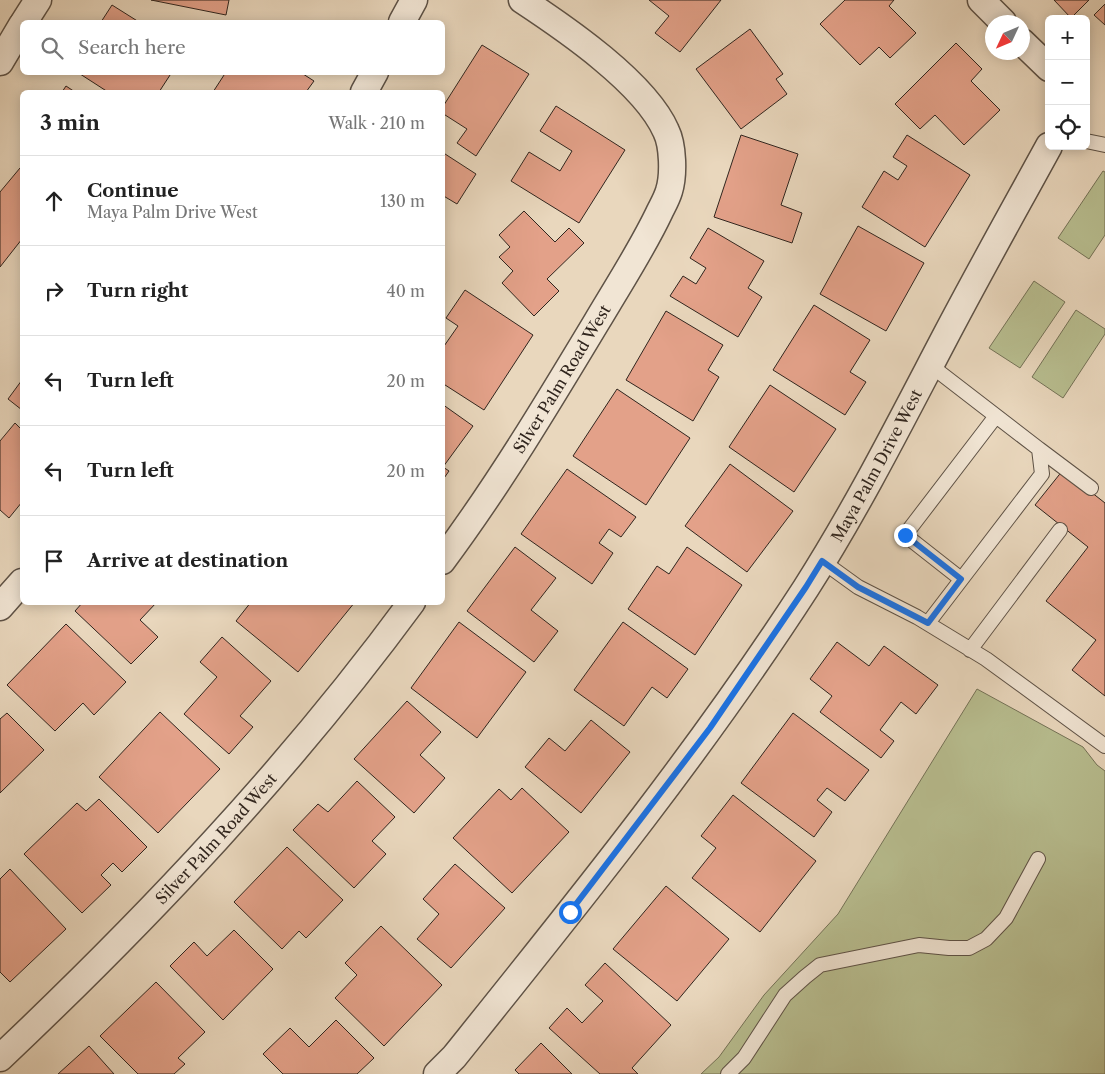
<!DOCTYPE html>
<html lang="en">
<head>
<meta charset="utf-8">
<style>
	:root { --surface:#fff; --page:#f6f6f6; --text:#222; --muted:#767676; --line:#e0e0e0 }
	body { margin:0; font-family:"Libre Caslon Text",serif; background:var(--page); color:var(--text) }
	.controls { position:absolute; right:15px; top:15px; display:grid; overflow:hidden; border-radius:8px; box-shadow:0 2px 12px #0003 }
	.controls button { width:45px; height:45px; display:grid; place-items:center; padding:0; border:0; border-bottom:1px solid var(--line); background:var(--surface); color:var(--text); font:25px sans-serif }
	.compass { position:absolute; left:985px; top:15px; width:45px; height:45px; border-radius:50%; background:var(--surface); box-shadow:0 2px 12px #0003; rotate:226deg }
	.stop { position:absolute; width:15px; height:15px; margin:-11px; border:4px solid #1a73e8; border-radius:50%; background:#fff }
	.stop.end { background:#1a73e8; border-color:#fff; box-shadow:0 1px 5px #0008 }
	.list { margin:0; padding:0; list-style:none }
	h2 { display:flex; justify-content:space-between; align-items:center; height:65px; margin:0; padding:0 20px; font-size:21px }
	h2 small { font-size:16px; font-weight:400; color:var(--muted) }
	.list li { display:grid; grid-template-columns:32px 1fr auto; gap:15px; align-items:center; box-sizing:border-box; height:90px; padding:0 20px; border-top:1px solid var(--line) }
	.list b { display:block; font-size:19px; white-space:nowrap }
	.list p { margin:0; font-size:16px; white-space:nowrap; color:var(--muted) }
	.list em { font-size:16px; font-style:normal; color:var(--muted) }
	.icon { flex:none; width:28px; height:28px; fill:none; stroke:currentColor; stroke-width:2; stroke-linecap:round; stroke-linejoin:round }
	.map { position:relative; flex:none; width:1105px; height:1074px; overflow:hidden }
	.search { position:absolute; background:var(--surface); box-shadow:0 2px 12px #0003; left:20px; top:20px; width:425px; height:55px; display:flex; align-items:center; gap:12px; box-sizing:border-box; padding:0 18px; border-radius:8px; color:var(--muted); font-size:19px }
	.panel { position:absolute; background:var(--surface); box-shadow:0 2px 12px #0003; left:20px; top:90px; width:425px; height:515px; border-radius:8px }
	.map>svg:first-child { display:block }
	.grass { fill:#b8be90; stroke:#747257 }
	.building { fill:#e3a189; stroke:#30251e }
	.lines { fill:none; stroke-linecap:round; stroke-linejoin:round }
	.lane-casing { stroke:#5e5246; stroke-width:16 }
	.street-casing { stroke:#5e5246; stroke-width:29 }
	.lane { stroke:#f1e5d4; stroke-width:14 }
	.street { stroke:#f1e5d4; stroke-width:26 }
	.route { stroke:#1a73e8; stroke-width:6 }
	.labels { text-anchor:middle; stroke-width:4; stroke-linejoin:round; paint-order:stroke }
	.street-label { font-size:16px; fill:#30251e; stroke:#f1e5d4 }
</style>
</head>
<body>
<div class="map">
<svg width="1105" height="1074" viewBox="0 0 1105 1074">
	<rect width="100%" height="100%" fill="#e9d7bd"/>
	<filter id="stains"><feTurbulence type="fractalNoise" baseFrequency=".004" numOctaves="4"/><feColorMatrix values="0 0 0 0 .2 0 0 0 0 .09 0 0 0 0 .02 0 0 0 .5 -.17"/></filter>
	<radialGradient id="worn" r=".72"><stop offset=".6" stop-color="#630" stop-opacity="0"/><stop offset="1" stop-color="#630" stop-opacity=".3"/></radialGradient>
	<path class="grass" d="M1103 171 1105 172V235L1089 259 1058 238Z
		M1034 281 1065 302 1020 368 989 348Z
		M1076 310 1105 329V334L1063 398 1032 377Z
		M977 689 1083 747 1097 765 1105 771V1074H701L719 1057 764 995 838 914Z"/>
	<path class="building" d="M151 0H229L226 15Z
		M649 0H721L680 52 655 33 669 16Z
		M845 0H894L889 6 916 33 890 58 879 47 860 65 820 24Z
		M1054 0H1089L1071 18Z
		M1105 4V25L1094 15Z
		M112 5 139 22H101Z
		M750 29 783 74 776 79 787 94 741 129 696 69Z
		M956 43 982 69 971 81 1000 110 964 145 935 115 920 129 895 104Z
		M482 45 529 74 476 156 457 143 467 129 442 113V108Z
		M77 72H172L159 92H108Z
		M226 72H300L314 81 306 92H213Z
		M66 86 75 92H62Z
		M556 106 625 150 579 223 511 181 529 152 560 171 572 151 540 131Z
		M741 135 798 154 781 205 802 213 792 243 714 217Z
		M907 135 970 175 925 247 862 207 884 171 898 180 907 166 893 157Z
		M442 152 476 174 457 204 442 195Z
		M20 168 22 170V239L0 267V192Z
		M524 211 555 242 569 228 584 243 547 279 559 291 534 316 502 283 513 271 499 257 510 247 499 235Z
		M858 226 924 263 886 331 820 294Z
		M708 228 764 261 748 288 762 297 738 337 670 296 683 276 696 284 706 268 690 258Z
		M465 290 533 335 484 410 442 383V349L458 326 446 318Z
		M814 305 870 340 850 372 866 382 845 415 773 370Z
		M666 311 723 345 708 370 719 377 693 421 626 380Z
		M22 380V410L8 399Z
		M770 385 836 429 794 492 729 447Z
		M617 389 690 438 646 505 573 456Z
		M442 404 473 426 443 467 449 471 442 481Z
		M15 423 22 430V502L9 518 0 510V441Z
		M730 464 793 511 747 572 685 526Z
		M567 469 636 517 621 537 609 529 599 543 613 553 592 584 521 534Z
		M1063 470 1105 503V696L1072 670 1096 640 1046 601 1088 547 1035 505Z
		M515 547 556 578 531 610 558 631 534 662 467 611Z
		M687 547 742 585 695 655 628 609 657 566 669 574Z
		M83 602H157L140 620 158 637 131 664 75 611Z
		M251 602H355L298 672 236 621Z
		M459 622 526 672 477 738 411 688Z
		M623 622 688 669 667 698 652 687 624 726 574 690Z
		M66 624 126 682 94 715 83 703 55 731 7 685Z
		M222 637 271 681 240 716 253 727 229 754 184 714 217 677 200 662Z
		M837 642 869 666 884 646 938 685 916 714 901 702 880 730 894 741 881 758 820 712 832 696 810 679Z
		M407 701 441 732 420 755 445 778 414 813 354 759Z
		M160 712 220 769 158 833 99 777Z
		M7 713 44 750 0 793V719Z
		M793 713 869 770 845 801 827 788 817 800 832 812 814 837 741 783Z
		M591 720 630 752 581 813 525 767 549 738 565 751Z
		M357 781 395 817 372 841 386 854 354 888 293 830 318 804 328 812Z
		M522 788 569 832 512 893 453 838 499 789 511 800Z
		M733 795 816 861 760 932 692 878 716 848 701 836Z
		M99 799 147 847 122 872 113 863 101 875 111 885 82 913 24 854 77 803 86 811Z
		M287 847 343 900 306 938 299 931 282 949 234 902Z
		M455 864 505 908 451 968 417 939 439 914 423 899Z
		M10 869 66 929 10 982 0 972V879Z
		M666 886 729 939 677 1001 613 949Z
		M381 926 442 985 384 1046 335 998 357 975 345 963Z
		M234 930 273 969 223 1020 170 966 194 942 207 956Z
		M605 963 671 1025 632 1068 638 1074H600L549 1028 567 1008 582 1023 603 1001 585 985Z
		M156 982 205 1032 178 1058 185 1064 174 1074H138L100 1036Z
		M336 1020 374 1058 357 1074H283L263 1054 290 1028 309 1047Z
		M541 1043 572 1074H519L515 1070Z
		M89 1046 114 1074H58Z"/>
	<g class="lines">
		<defs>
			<path id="lane" d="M1086 141 1105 145
				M1039 449 1091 488
				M822 561 858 587 917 617 986 659 1105 746
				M961 579 905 535 996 416
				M928 623 1042 474 1039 449 930 365
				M970 650 1060 530
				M728 1074 744 1058 785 995 805 977 820 965 919 945 949 948H969L986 939 1006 918 1038 859"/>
			<g id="street">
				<path d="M981 0 1003 22"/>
				<path d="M24 22 38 0"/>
				<path d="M402 22 414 0"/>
				<path d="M1022 42 1049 68"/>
				<path d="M0 62 22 25"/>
				<path d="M364 92 375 72"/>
				<path id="s1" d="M442 561C503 479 555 391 608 303 626 273 645 243 660 211 663 205 667 198 669 191 674 175 673 145 666 131 645 83 566 29 522 0"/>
				<path d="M0 607 22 582"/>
				<path id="s2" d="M0 1058C149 917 290 768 412 602"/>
				<path id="s3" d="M437 1074 454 1057C576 905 700 752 806 588 857 508 900 423 944 339 978 274 1014 210 1049 146"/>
			</g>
		</defs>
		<use href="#lane" class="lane-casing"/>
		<use href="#street" class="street-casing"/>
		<use href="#lane" class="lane"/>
		<use href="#street" class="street"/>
	</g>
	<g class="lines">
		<path class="route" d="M570 912 710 728 806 587 822 561 858 587 928 623 961 579 905 535"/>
	</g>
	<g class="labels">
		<g class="street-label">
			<text dy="6" stroke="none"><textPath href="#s1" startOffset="218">Silver Palm Road West</textPath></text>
			<text dy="6" stroke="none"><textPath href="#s3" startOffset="752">Maya Palm Drive West</textPath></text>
			<text dy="6" stroke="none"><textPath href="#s2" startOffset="308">Silver Palm Road West</textPath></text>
		</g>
	</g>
	<rect width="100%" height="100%" filter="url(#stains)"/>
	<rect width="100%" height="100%" fill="url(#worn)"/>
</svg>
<div class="controls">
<button>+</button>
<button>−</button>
<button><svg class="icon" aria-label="locate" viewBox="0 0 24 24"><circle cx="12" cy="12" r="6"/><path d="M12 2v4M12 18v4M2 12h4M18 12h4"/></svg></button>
</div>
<svg class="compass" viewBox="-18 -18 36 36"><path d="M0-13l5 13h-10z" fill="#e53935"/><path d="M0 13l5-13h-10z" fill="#767676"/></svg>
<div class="stop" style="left:570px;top:912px"></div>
<div class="stop end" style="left:905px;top:535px"></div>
<div class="search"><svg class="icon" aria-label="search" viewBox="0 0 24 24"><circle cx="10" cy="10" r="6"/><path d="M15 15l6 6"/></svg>Search here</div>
<section class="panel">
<h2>3 min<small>Walk · 210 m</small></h2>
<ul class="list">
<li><svg class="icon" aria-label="ahead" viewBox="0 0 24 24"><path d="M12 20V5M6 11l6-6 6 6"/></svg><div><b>Continue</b><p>Maya Palm Drive West</p></div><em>130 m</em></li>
<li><svg class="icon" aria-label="right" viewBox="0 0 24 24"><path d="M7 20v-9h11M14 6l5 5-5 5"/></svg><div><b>Turn right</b></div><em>40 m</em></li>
<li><svg class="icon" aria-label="left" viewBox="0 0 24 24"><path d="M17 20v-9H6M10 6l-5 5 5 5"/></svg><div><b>Turn left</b></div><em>20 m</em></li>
<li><svg class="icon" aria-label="left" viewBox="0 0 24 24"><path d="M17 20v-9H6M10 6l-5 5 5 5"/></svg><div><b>Turn left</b></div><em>20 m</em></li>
<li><svg class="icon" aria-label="arrive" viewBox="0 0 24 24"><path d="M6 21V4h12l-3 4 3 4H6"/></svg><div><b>Arrive at destination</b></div></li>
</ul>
</section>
</div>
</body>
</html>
